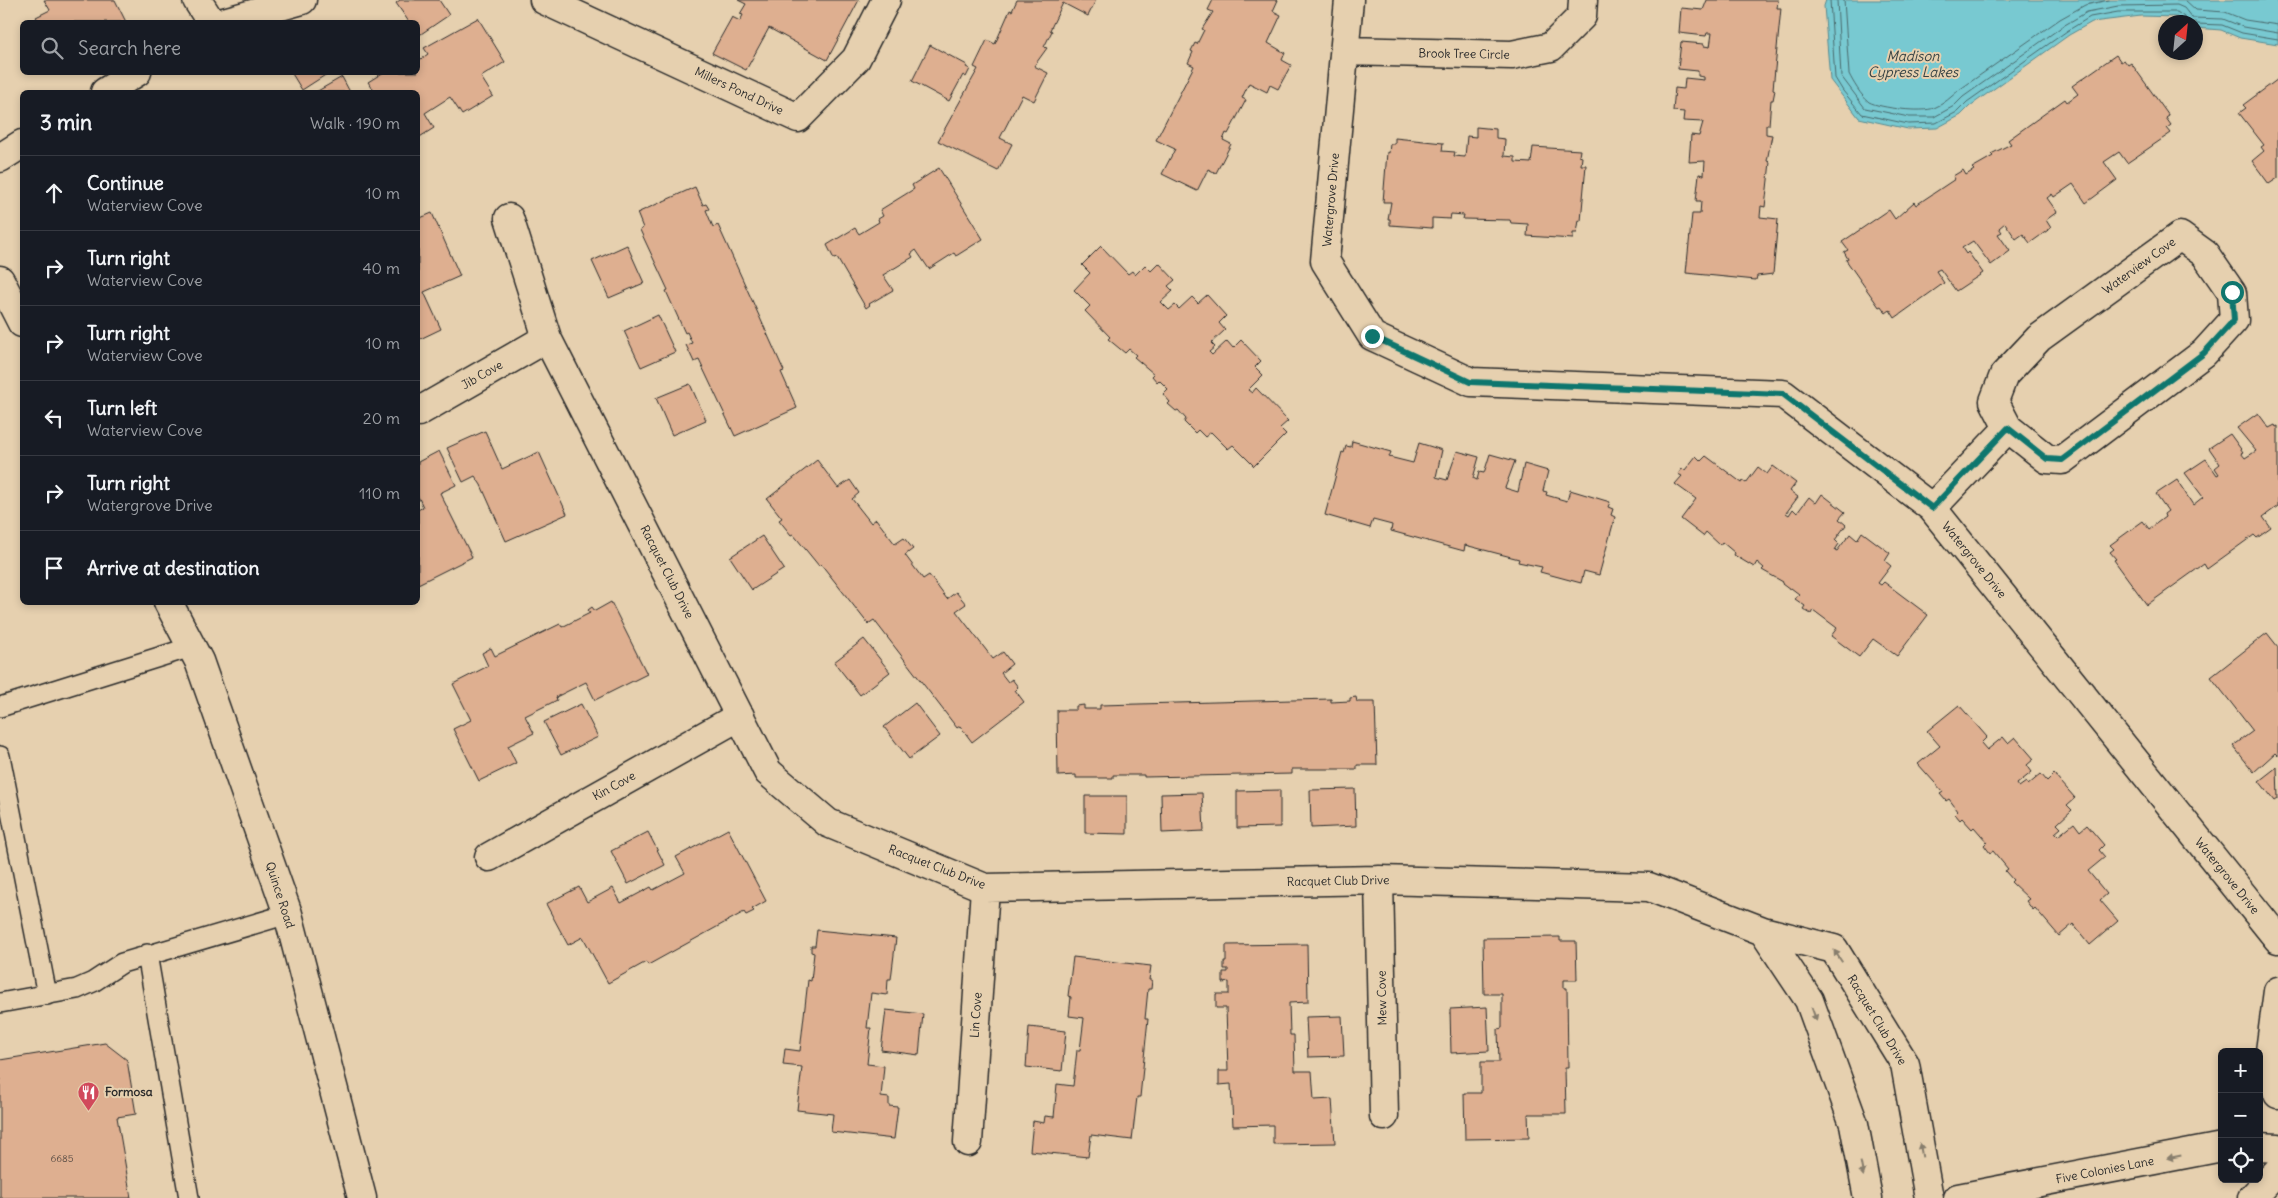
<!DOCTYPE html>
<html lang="en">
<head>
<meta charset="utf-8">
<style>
	:root { --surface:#171b24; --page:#20242c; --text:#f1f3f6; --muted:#9ea1a6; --line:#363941 }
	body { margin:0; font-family:Delius,sans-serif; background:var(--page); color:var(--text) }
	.controls { position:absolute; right:15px; bottom:15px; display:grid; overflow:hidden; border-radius:8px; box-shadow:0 2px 8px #0003 }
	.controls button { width:45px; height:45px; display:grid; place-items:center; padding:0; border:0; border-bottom:1px solid var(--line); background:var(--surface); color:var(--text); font:25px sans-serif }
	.compass { position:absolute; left:2158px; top:15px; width:45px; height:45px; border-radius:50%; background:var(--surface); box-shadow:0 2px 8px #0003; rotate:27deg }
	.stop { position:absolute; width:15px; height:15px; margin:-11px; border:4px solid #0f766e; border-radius:50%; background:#fff }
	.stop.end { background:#0f766e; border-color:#fff; box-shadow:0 1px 5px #0008 }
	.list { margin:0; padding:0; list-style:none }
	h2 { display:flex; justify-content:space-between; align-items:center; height:65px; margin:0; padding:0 20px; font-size:21px }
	h2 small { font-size:16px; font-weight:400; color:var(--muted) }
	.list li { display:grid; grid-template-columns:32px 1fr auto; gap:15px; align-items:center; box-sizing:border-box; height:75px; padding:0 20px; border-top:1px solid var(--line) }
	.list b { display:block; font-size:19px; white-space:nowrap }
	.list p { margin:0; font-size:16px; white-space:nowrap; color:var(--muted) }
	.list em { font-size:16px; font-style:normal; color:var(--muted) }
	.icon { flex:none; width:28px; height:28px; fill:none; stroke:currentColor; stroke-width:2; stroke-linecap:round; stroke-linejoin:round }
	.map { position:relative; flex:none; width:2278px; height:1198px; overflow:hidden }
	.search { position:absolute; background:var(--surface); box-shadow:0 2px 8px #0003; left:20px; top:20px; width:400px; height:55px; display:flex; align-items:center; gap:12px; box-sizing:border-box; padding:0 18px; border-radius:8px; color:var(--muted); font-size:19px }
	.panel { position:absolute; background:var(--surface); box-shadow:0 2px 8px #0003; left:20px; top:90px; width:400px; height:515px; border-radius:8px }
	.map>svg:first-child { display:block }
	.water { fill:#78c9d1; stroke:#598a8f }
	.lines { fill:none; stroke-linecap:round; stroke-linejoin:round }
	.shore { stroke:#4a6a6d; stroke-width:1 }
	.building { fill:#deaf90; stroke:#2b2b2b }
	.service-casing { stroke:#2b2b2b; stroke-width:22 }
	.minor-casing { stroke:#2b2b2b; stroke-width:31 }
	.tertiary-casing { stroke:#2b2b2b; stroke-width:31 }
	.secondary-casing { stroke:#2b2b2b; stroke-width:31 }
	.service { stroke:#e6d0af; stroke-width:19 }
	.minor { stroke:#e6d0af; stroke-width:28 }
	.tertiary { stroke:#e6d0af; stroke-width:28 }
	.secondary { stroke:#e6d0af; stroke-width:28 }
	.oneway { fill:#887e6d }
	.route { stroke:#0f766e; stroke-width:6 }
	.labels { text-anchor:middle; stroke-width:4; stroke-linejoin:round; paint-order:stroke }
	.number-label { font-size:10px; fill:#584c44 }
	.street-label { font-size:12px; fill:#2b2b2b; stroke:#e6d0af }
	.poi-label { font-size:12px; font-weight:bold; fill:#2b2b2b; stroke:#e6d0af; text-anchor:start }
	.water-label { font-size:14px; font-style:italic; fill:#374344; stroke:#e6d0af }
</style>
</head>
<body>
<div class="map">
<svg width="2278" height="1198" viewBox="0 0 2278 1198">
	<rect width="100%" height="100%" fill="#e6d0af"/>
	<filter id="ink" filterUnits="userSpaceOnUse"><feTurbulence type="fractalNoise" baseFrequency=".02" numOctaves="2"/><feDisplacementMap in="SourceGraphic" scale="10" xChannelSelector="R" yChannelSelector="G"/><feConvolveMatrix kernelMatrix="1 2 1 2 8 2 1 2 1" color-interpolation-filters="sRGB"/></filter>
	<g filter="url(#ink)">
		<path class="water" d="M1826 0H2278V44L2240 38 2221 30 2196 28V22H2182L2177 17 2141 16 2092 22 2069 35 1970 106 1961 115 1937 128 1908 129 1859 118 1830 80 1824 6Z"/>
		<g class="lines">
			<path class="shore" d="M1830 0 1835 78 1843 91 1862 114 1908 124 1936 123 1957 112 1967 102 2005 75 2067 31 2090 17 2118 12H2177L2184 17 2185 22
				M1837 0 1841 76 1865 108 1909 117H1934L1954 106 1963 97 2063 26 2087 12 2118 6 2177 5 2184 8 2192 18 2223 19 2243 27 2278 33
				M1844 0 1849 74C1853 82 1861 96 1869 102 1880 108 1922 113 1934 108 1944 104 1951 97 1959 90L2060 19 2085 5 2109 0
				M2185 0 2196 10 2225 12 2245 20 2278 25
				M2196 24 2222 25 2242 33 2278 39"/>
		</g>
		<path class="building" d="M44 0H115L126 22H39L36 17 50 10Z
			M400 0H439L449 15 418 36V22H409L396 3Z
			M738 0H859L827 60 769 28 746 70 712 53 732 17 740 21 743 15 740 14 746 4Z
			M1017 0H1096L1088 16 1063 3 1050 30 1052 31 1044 47 1047 48 1034 66 1048 73 1034 101 1022 95 1000 138 1012 144 998 171 938 141 978 69 974 67 987 40 995 44 1010 10 1012 11Z
			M1213 0H1278L1273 11 1281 15 1268 43 1285 53 1282 60 1291 65 1278 89 1270 85 1267 92 1249 83 1242 98 1246 100 1228 134 1226 133 1223 140 1231 144 1216 173 1208 169 1197 191 1162 174 1175 149 1156 140 1194 66 1188 63 1193 52 1191 51 1195 43 1197 44 1204 30 1202 29 1213 12 1208 10Z
			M1707 0H1778L1777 8H1781L1773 89 1775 90 1773 100H1771L1769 125H1766V134L1772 135 1767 161 1770 162 1765 207 1761 206 1760 217 1778 219 1773 274 1757 276 1756 280 1686 273 1692 214H1700L1701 201H1696L1699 174 1704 175 1705 161 1689 162 1691 135 1699 136 1703 122 1683 121 1684 112 1673 111 1675 88 1684 89 1685 78 1704 80V77L1698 76V71L1678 69 1681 42 1704 44V46L1710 47 1712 33H1707L1706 36 1679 33 1681 8 1703 10Z
			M478 18 505 62 481 77 493 96 462 115 450 97 425 113 434 128 418 138V92H375L368 82 384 72H418V61L428 54 424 48Z
			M930 45 967 65 966 67 970 69 966 77 963 75 949 101 912 81Z
			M2116 55 2121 62 2124 60 2128 65 2131 63 2169 116 2166 118 2171 125 2167 128 2171 133 2127 163 2119 152 2104 162 2117 180 2086 203 2073 184 2054 197 2052 194 2047 198 2057 212 2046 220 2051 228 2030 243 2023 234 2016 239 2005 223 1999 228 2002 232 1998 234 2010 251 1991 265 1973 241 1962 248 1966 254 1968 252 1983 273 1956 291 1940 269 1936 271 1944 283 1895 318 1890 310 1886 313 1881 306 1879 307 1846 260 1848 259 1844 252 1848 250 1842 242 1889 210 1895 219 1914 202 1916 205 1955 179 1953 176 1963 170 1966 175 1974 170 1972 168 1993 156 1991 154 2011 144 2008 140 2065 99 2067 102 2078 94 2072 86Z
			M291 72H330L302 90Z
			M342 77 350 92H316Z
			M2278 79V178L2269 184 2252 161 2264 151 2261 147 2264 145 2239 113 2246 108 2243 105Z
			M1476 127 1496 129V138L1505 139 1504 156 1515 157V162L1531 163 1533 147 1580 150 1579 156 1582 157 1581 165H1586L1581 221 1579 220 1577 233H1573V239L1527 236 1528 224 1511 223 1510 220 1463 219 1464 215 1451 214 1450 219 1432 218V228L1390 225V219H1388L1391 202H1383L1387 152 1389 153 1390 144H1395V138L1443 143 1442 151 1455 152 1454 156 1465 157 1467 136 1476 137Z
			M939 168 983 239 956 256 954 253 929 269 916 250 911 254 913 257 883 275 893 290 869 304 870 305 866 308 837 258 834 259 827 245 855 228 859 234 879 222 878 219 883 216 880 210 914 189 912 185Z
			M695 187 703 205 706 204 709 209 706 210 713 227 718 225 784 371 781 372 797 408 735 436 699 360 694 362 686 345 692 343 687 332 685 333 666 291 668 290 640 230 643 228 637 213Z
			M432 213 460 276 424 292 441 329 418 340V219Z
			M627 245 644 283 609 298 592 261Z
			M1101 246 1128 274 1132 271 1135 275 1145 265 1151 271 1159 263 1175 280 1168 286 1173 291 1161 302 1169 310 1175 305 1179 309 1192 297 1198 303 1207 295 1226 316 1219 323 1225 330 1211 343 1215 347 1209 352 1212 355 1227 341 1233 348 1241 340 1261 361 1255 367 1263 375 1248 390 1252 393 1256 388 1288 421 1280 428 1286 434 1254 466 1233 445 1228 449 1211 432 1205 437 1198 430 1195 433 1184 422 1186 419 1178 410 1176 411 1168 404 1170 402 1163 394 1168 389 1159 380 1157 382 1152 376 1154 374 1134 357 1136 355 1129 349 1125 353 1108 339 1110 337 1085 311 1090 306 1074 290 1090 273 1082 265Z
			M658 315 675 352 641 367 624 331Z
			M690 384 706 420 672 435 656 398Z
			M2258 413 2269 428 2275 425 2276 427 2278 426V506L2263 517 2271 528 2257 538 2254 535 2207 569 2204 564 2147 605 2114 560 2116 559 2110 552 2114 549 2110 545 2143 521 2149 529 2165 517 2164 514 2168 511 2156 494 2177 480 2193 505 2203 497 2185 473 2206 459 2217 475 2219 474 2215 468 2220 464 2209 448 2230 434 2243 452 2241 453 2245 458 2256 451 2237 428Z
			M485 431 502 469 539 452 567 514 506 541 481 485 475 476 463 482 447 448Z
			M1352 441 1391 452 1389 457 1413 463 1419 443 1442 450 1436 477 1447 480 1457 451 1479 457 1473 478 1477 480 1479 472 1484 473 1490 454 1515 461 1505 488 1518 492 1524 464 1548 471 1543 491 1547 492 1546 495 1567 501 1570 490 1610 502 1608 507 1613 509 1611 515 1615 517 1599 575 1584 571 1581 583 1540 572 1542 567 1518 562 1519 559 1465 545 1464 551 1391 531 1392 525 1373 520 1370 528 1325 515 1342 452 1344 453 1346 446 1351 447Z
			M439 451 456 485 440 493 472 557 418 584V510L423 507 418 496V462Z
			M1696 456 1701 461 1706 456 1742 483 1743 481 1746 483 1758 467 1767 474 1773 466 1796 483 1790 491 1798 497 1786 513 1789 515 1793 509 1797 513 1809 497 1816 503 1822 494 1845 512 1839 519 1846 525 1835 540 1839 544 1835 550 1837 551 1850 534 1857 540 1862 532 1890 553 1885 561 1891 566 1878 583 1881 585 1884 582 1928 615 1897 656 1873 639 1859 657 1831 636 1837 628 1813 610 1811 614 1803 609 1805 606 1795 599 1799 594 1791 588 1790 590 1782 584 1783 582 1762 570 1764 568 1757 562 1754 567 1734 555 1735 553 1722 542 1720 545 1706 532 1703 536 1681 519 1696 499 1675 484 1682 476 1678 474 1682 469 1685 470Z
			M817 460 838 488 850 480 859 493 852 499 871 523 876 519 895 544 904 538 913 549 905 555 923 579 929 575 947 599 956 592 966 604 956 611 993 659 1003 652 1012 664 1001 673 1008 682 1012 679 1018 687 1015 690 1024 702 972 742 960 726 957 728 874 620 868 624 821 564 819 566 793 534 791 535 779 520 782 518 767 499Z
			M762 536 784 569 752 590 730 557Z
			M611 602 647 674 595 700 586 682 556 697 557 700 525 716 534 733 508 746 516 763 479 781 453 729 471 720 453 684 488 666 482 653 491 648 495 656 560 624 562 627 590 613 588 610 592 607 595 611Z
			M2267 633 2278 647V756L2275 753 2254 772 2233 746 2253 731 2211 677Z
			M864 639 890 672 860 695 834 662Z
			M1356 697 1357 702H1375L1377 765H1357V769H1292V774L1144 777V775H1113V778H1076V775L1058 776 1057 710H1076V706L1084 705V709H1100V705L1331 699V702L1350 701V698Z
			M915 703 940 736 909 759 884 727Z
			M581 704 598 737 561 755 544 722Z
			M1959 705 1987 737 1981 743 1987 750 2003 737 2008 743 2015 737 2034 759 2027 765 2032 772 2017 784 2019 787 2026 782 2028 785 2041 774 2047 781 2054 774 2075 798 2067 805 2072 810 2057 824 2061 828 2055 833 2058 836 2074 823 2080 831 2087 825 2104 845 2099 850 2105 857 2088 871 2107 894 2100 900 2118 921 2090 945 2073 924 2059 936 2035 908 2033 910 2026 901 2029 899 2011 882 2013 880 2005 871 2008 869 1993 851 1990 853 1984 845 1987 842 1974 827 1972 829 1962 818 1960 820 1955 814 1958 811 1949 799 1946 801 1940 794 1943 792 1918 764 1940 746 1927 731Z
			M2277 767 2278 799 2275 801 2259 781Z
			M1355 789 1356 826 1311 828 1310 790Z
			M1280 790V827L1237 828V791Z
			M1202 793 1204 831 1162 833 1161 794Z
			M1085 796H1127V834L1085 833Z
			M728 829 766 901 752 909 754 911 746 915 744 912 648 965 646 962 608 983 583 937 568 945 546 904 579 887 587 902 613 888 621 903 651 887 653 890 685 873 676 857Z
			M648 832 665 865 628 884 611 851Z
			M817 930 896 938 891 979H888L887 995 871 993 867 1028H871L867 1064 884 1066 881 1097 889 1098V1106L898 1107 894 1139 831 1132 833 1114 797 1110 802 1067 783 1065 785 1049 800 1051 808 980 811 981 814 953 811 952V946H815Z
			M1560 937V941H1576L1577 980H1564V988H1567L1568 1068H1565L1566 1114H1528L1529 1138 1465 1139 1464 1093H1481V1062H1499L1498 1029 1502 1028V994H1484L1483 938Z
			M1307 944 1308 1002 1289 1003 1290 1035H1294L1295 1071H1312L1314 1100 1332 1099 1335 1143 1273 1144V1125L1233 1126 1231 1084 1219 1085V1071H1228L1226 1008H1216V994H1229V982L1223 983V972H1228V969H1224V962H1226V945Z
			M1073 957 1151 966 1149 980H1152L1151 989H1148L1145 1019H1148L1140 1097H1137L1132 1140 1091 1135 1088 1157 1030 1151 1033 1121 1044 1123 1045 1116 1054 1117 1057 1084 1073 1086 1077 1050H1080L1084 1018 1069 1016 1071 997 1068 996Z
			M1487 1007 1489 1051 1451 1053 1450 1009Z
			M886 1010 923 1014 919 1055 881 1050Z
			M1342 1016 1344 1056 1308 1057 1306 1017Z
			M1029 1027 1066 1031 1062 1071 1026 1067Z
			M105 1043 127 1060 136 1114 117 1117 131 1198H0V1060Z"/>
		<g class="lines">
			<defs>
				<path id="service" d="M0 707 191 647
					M0 756 47 995
					M147 954 189 1198
					M0 1003 77 989 93 982 122 963 288 914"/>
				<path id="minor" d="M197 0 211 22
					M544 0 798 118 856 59 886 0
					M1349 0 1325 261 1372 336 1471 382 1783 394 1932 508 2278 939
					M224 22 302 0
					M1345 51 1512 55 1551 47 1582 16 1583 0
					M105 92 137 72
					M0 158 22 144
					M509 218 547 338 768 772 828 823 985 888 1379 880 1649 887 1763 931
					M418 412 547 338
					M1932 508 2008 428 1994 401 2004 375 2039 338 2180 236 2205 254 2232 293 2234 320 2204 353 2062 460 2047 459 2008 428
					M489 857 740 716
					M1379 880 1384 1116
					M2278 991 2268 1066 2278 1094
					M968 1142 985 888
					M1868 1198 1854 1124 1809 1000 1763 931 1834 949 1905 1064 1929 1198"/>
				<path id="tertiary" d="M2259 1147 2278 1148
					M1958 1198 2222 1147
					M2252 1198 2278 1171"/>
				<path id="secondary" d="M0 280 22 323
					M168 602 199 661 288 914 362 1198"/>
			</defs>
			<use href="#service" class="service-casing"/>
			<use href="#minor" class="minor-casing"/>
			<use href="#tertiary" class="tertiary-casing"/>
			<use href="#secondary" class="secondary-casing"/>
			<use href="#service" class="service"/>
			<use href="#minor" class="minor"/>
			<use href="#tertiary" class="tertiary"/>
			<use href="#secondary" class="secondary"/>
		</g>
		<defs><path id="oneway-solid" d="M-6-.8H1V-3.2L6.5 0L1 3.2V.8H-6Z" transform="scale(1.25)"/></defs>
		<g class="oneway">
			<use href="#oneway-solid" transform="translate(1838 956) rotate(-124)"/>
			<use href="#oneway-solid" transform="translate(1814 1014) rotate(70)"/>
			<use href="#oneway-solid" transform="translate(1921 1150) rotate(-100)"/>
			<use href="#oneway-solid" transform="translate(2174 1157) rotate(169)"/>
			<use href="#oneway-solid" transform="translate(1862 1169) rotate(79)"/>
		</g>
	</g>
	<g class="lines" filter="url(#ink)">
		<path class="route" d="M1372 336 1470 382 1783 394 1932 508 2008 428 2047 459 2062 460 2204 353 2234 320 2232 292"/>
	</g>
	<defs>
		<symbol id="restaurant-pin" viewBox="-11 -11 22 30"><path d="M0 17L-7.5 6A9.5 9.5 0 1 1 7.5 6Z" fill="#d1495b" stroke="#e6d0af"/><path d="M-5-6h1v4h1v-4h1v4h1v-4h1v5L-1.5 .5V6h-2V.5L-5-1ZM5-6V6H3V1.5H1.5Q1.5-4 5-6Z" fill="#fff"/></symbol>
	</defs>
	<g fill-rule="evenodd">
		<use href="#restaurant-pin" x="76" y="1080" width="25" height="34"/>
	</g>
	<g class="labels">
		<g class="number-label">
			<text x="62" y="1162">6685</text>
		</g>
		<g class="street-label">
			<text transform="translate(1464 54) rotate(1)" y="4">Brook Tree Circle</text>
			<text transform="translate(739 91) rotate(25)" y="4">Millers Pond Drive</text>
			<text transform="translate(1331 200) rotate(-85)" y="4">Watergrove Drive</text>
			<text transform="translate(2139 266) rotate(-36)" y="4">Waterview Cove</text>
			<text transform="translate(482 375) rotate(-30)" y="4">Jib Cove</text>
			<text transform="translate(1974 560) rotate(51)" y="4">Watergrove Drive</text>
			<text transform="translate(667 572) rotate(63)" y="4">Racquet Club Drive</text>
			<text transform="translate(614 786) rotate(-29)" y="4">Kin Cove</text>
			<text transform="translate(937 867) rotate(21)" y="4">Racquet Club Drive</text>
			<text transform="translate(2227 876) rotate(51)" y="4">Watergrove Drive</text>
			<text transform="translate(1338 881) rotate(-1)" y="4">Racquet Club Drive</text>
			<text transform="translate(280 895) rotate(72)" y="4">Quince Road</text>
			<text transform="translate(1382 998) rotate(-91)" y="4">Mew Cove</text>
			<text transform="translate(976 1015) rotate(-86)" y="4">Lin Cove</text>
			<text transform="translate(1877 1020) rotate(59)" y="4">Racquet Club Drive</text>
			<text transform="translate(2105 1170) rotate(-11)" y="4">Five Colonies Lane</text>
		</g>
		<g class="poi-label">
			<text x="105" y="1096">Formosa</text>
		</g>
		<g class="water-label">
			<text x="1913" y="61">Madison<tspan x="1913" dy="16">Cypress Lakes</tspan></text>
		</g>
	</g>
</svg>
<div class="controls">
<button>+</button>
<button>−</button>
<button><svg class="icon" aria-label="locate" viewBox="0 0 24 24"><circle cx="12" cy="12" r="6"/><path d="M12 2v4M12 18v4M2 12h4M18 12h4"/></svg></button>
</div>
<svg class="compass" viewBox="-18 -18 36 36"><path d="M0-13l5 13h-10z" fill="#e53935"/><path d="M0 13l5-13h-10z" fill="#9ea1a6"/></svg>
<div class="stop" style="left:2232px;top:292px"></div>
<div class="stop end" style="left:1372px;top:336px"></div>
<div class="search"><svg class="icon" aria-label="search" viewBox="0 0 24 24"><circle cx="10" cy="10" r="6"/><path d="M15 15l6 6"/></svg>Search here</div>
<section class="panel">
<h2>3 min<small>Walk · 190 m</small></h2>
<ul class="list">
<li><svg class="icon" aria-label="ahead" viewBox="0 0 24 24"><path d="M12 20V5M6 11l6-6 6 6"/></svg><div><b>Continue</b><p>Waterview Cove</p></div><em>10 m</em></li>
<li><svg class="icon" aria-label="right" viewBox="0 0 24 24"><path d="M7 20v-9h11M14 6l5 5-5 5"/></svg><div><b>Turn right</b><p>Waterview Cove</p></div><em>40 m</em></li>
<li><svg class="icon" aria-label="right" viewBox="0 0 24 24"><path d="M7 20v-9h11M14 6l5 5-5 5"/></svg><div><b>Turn right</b><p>Waterview Cove</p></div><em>10 m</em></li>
<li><svg class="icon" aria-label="left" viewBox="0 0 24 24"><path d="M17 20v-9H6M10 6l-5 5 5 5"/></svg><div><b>Turn left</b><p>Waterview Cove</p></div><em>20 m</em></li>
<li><svg class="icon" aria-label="right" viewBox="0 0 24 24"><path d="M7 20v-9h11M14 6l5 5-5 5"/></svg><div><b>Turn right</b><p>Watergrove Drive</p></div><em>110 m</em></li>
<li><svg class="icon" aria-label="arrive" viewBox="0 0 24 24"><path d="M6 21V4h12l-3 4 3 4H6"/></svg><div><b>Arrive at destination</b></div></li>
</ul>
</section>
</div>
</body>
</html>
